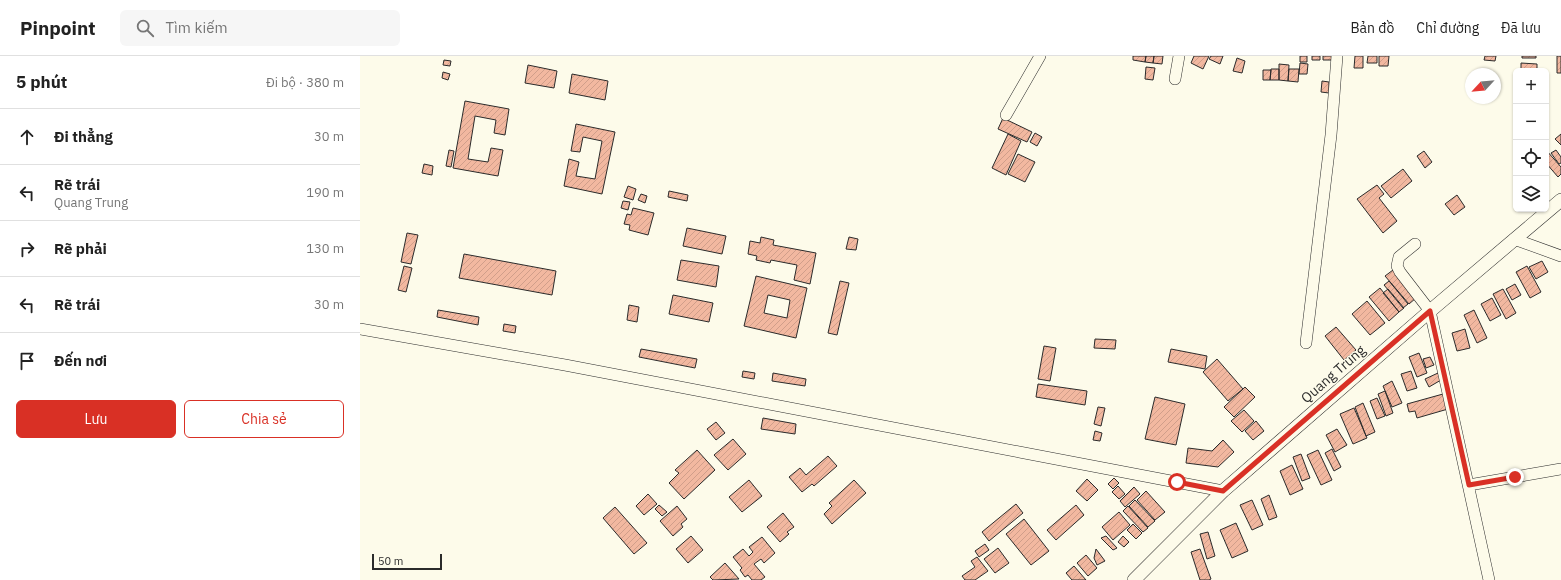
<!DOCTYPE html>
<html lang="vi">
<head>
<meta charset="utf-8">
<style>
	:root { --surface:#fff; --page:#f6f6f6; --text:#222; --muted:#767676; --line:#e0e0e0; --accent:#d93025 }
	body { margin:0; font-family:"IBM Plex Sans",sans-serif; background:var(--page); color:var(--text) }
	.controls { position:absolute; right:12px; top:12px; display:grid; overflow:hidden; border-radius:6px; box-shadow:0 1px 3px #0004 }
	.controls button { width:36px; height:36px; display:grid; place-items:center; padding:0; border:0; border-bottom:1px solid var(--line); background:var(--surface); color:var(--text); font:20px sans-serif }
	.compass { position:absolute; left:1105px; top:12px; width:36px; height:36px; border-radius:50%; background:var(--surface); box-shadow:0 1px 3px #0004; rotate:244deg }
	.scale { position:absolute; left:12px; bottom:10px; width:70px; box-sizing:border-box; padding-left:4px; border:2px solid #2b2b2b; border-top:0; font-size:11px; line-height:14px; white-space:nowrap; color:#2b2b2b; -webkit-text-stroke:3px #fdfbea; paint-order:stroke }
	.stop { position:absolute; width:12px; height:12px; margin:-9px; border:3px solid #d93025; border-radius:50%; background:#fff }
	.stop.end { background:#d93025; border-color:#fff; box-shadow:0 1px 4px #0008 }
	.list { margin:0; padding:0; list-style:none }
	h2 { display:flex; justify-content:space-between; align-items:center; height:52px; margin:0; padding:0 16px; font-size:17px }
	h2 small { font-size:13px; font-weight:400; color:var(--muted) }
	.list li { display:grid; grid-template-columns:26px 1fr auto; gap:12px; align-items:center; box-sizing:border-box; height:56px; padding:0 16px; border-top:1px solid var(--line) }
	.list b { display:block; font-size:15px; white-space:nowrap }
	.list p { margin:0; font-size:13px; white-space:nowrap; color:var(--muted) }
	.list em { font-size:13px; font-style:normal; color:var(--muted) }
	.actions { display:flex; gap:8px; padding:12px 16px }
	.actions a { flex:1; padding:9px 0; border:1px solid var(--accent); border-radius:6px; text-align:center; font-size:14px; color:var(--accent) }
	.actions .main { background:var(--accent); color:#fff }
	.icon { flex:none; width:22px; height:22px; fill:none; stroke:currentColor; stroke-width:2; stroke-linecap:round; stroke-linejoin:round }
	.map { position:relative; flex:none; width:1201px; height:524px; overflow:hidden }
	header { display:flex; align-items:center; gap:24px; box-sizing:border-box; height:56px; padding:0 20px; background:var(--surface); border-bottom:1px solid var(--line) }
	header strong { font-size:19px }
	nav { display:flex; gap:22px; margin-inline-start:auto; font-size:14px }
	.search { width:280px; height:36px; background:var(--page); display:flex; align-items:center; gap:10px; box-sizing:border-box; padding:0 14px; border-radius:6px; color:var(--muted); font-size:15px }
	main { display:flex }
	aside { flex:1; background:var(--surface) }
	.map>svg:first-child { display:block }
	.building { fill:url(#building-hatch); stroke:#2b2b2b; fill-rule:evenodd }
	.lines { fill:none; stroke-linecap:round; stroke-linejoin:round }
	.minor-casing { stroke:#2b2b2b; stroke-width:12 }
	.major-casing { stroke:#2b2b2b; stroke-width:14 }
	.minor { stroke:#fdfbea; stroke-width:11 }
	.major { stroke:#fdfbea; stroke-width:13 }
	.route { stroke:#d93025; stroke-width:5 }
	.labels { text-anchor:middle; stroke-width:3; stroke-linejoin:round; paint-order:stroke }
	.street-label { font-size:14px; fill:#2b2b2b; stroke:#fdfbea }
</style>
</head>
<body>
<header>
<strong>Pinpoint</strong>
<div class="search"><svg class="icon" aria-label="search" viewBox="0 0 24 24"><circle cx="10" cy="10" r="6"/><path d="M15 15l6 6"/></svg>Tìm kiếm</div>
<nav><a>Bản đồ</a><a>Chỉ đường</a><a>Đã lưu</a></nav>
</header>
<main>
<aside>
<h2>5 phút<small>Đi bộ · 380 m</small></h2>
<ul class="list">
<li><svg class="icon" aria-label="ahead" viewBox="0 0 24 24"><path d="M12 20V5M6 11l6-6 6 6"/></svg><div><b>Đi thẳng</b></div><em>30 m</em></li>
<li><svg class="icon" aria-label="left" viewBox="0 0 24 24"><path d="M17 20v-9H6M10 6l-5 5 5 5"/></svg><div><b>Rẽ trái</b><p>Quang Trung</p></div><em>190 m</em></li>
<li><svg class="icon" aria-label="right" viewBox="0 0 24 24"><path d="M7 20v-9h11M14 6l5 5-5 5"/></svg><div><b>Rẽ phải</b></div><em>130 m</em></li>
<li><svg class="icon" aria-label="left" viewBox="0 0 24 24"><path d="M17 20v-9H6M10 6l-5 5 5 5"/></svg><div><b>Rẽ trái</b></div><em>30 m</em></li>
<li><svg class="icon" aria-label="arrive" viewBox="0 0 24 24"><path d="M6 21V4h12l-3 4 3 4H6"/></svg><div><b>Đến nơi</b></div></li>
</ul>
<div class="actions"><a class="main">Lưu</a><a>Chia sẻ</a></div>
</aside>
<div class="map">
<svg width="1201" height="524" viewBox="0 0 1201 524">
	<defs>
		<pattern id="building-hatch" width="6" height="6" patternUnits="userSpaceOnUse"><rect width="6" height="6" fill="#f2b8a0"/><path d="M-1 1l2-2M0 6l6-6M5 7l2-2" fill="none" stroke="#d09e8a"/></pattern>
	</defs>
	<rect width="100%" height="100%" fill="#fdfbea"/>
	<path class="building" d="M773 0H786L785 6 773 4Z
		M786 0H794L793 7 785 6Z
		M794 0H803L802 8 793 7Z
		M834 0H849L843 13 831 7Z
		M851 0H863L860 8 849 3Z
		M940 0H947V6H940Z
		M952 0H960V4H952Z
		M963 0H972V4H963Z
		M995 0H1003V12H994Z
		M1008 0H1017V7H1007Z
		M1019 0H1029L1028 10H1019Z
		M1125 0H1136L1135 5 1124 4Z
		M1162 0H1176V2H1162Z
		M1197 0H1201V17H1197Z
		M877 2 885 5 882 17 873 15Z
		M84 4 91 5 90 10 83 9Z
		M940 7 948 8 947 18H939Z
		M1161 7 1177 8V15H1161Z
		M919 8 929 9 928 25 919 24Z
		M168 9 197 15 194 32 165 27Z
		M786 11 795 12 793 24 785 23Z
		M911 13H919V24H910Z
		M929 13H939L938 26 928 25Z
		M903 14H911L910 24H903Z
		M83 16 90 18 88 24 82 22Z
		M212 18 248 25 245 44 209 37Z
		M962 25 969 26V37L961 36Z
		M105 45 149 53 145 79 134 77 136 64 115 60 108 103 128 106 131 92 143 94 138 120 93 112Z
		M643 62 672 76 667 86 638 73Z
		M216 68 255 76 242 138 204 130 209 103 219 106 216 120 235 123 242 85 223 81 220 96 211 95Z
		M675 77 682 81 677 90 670 86Z
		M648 78 661 85 646 119 632 112Z
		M1201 78V89L1195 83Z
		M89 94 94 95 91 111 86 110Z
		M1186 94 1201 111V118L1198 121 1186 107Z
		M1196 94 1201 101V107L1199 108 1191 97Z
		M1064 95 1072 106 1065 112 1057 100Z
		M658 98 675 106 665 126 648 118Z
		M64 108 73 110 72 119 62 117Z
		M1043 113 1052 125 1031 142 1021 130Z
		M1017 129 1024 138 1019 142 1037 165 1023 177 997 143Z
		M268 130 276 133 273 144 264 141Z
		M309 135 328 139 327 145 308 141Z
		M281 138 287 140 285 147 278 144Z
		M1097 139 1105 151 1094 159 1085 148Z
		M263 145 270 146 268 154 261 152Z
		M273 152 294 157 288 179 269 174 270 169 264 168 267 158 271 159Z
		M327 172 366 180 362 198 323 190Z
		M47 177 58 179 51 208 41 206Z
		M401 181 414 184 413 189 456 197 450 228 434 224 437 209 411 204 410 207 396 204 397 200 388 198 390 185 400 187Z
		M489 181 498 183 496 194 486 193Z
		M104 198 196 215 192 239 99 222Z
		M321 204 359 210 356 231 317 224Z
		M1182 205 1188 216 1176 223 1169 211Z
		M44 210 52 212 46 236 38 234Z
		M1167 210 1181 236 1170 242 1156 216Z
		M1033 214 1056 242 1049 248 1025 220Z
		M396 220 447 232 436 282 384 270ZM408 239 430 244 427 262 404 257Z
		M480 225 489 227 477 279 468 277Z
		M1029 225 1048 248 1043 252 1024 229Z
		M1155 228 1161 239 1152 244 1146 233Z
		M1020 232 1039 256 1029 265 1009 241Z
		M1028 233 1044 252 1039 256 1023 237Z
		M1143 233 1156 257 1146 263 1133 238Z
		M313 239 353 247 349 266 309 258Z
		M1132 242 1141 259 1130 265 1121 248Z
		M1007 245 1025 267 1010 279 992 258Z
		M269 249 279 251 277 266 267 264Z
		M78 254 119 261 118 269 77 261Z
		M1114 254 1127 282 1117 287 1104 259Z
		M144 268 156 270 155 277 143 275Z
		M976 271 996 294 984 304 965 280Z
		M1105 273 1110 292 1097 295 1092 277Z
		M735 283 756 284 755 293 734 292Z
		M684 290 696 292 690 325 678 323Z
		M281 293 337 303 335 312 279 301Z
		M811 293 847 300 845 313 808 306Z
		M1059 297 1067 317 1057 321 1049 301Z
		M1070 301 1074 309 1066 312 1063 303Z
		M857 303 883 333 868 345 843 316Z
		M383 315 395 317 394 323 382 321Z
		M1051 315 1057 332 1047 335 1041 318Z
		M413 317 446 323 445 330 412 325Z
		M1078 317 1081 324 1069 331 1065 323Z
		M1032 325 1042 347 1032 351 1023 330Z
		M678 328 727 335 725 349 676 341Z
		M885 331 895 341 874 361 864 351Z
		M1025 335 1033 357 1026 360 1018 338Z
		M1083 338 1088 353 1057 362 1055 355 1049 356 1047 348Z
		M795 341 825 348 816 389 785 383Z
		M1017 342 1025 360 1017 363 1010 345Z
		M1003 347 1015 376 1006 380 995 351Z
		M738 351 745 352 741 370 734 368Z
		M994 352 1007 382 993 388 980 358Z
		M884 354 894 365 882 376 871 365Z
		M403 362 436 368 435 378 401 373Z
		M896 365 904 375 893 384 885 375Z
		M356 366 365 377 356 384 347 373Z
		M977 373 987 389 975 396 966 379Z
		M735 375 742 377 740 385 733 384Z
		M373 383 386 398 368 414 354 399Z
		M863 384 874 396 858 411 826 407 828 392 852 395Z
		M972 393 981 411 974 415 965 397Z
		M337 394 355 414 324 443 309 427 319 417 315 414Z
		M958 394 972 424 961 429 947 399Z
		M941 398 950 422 942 425 933 401Z
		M468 400 477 410 454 430 452 428 442 436 429 421 440 412 446 419Z
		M932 409 943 433 930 439 920 415Z
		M754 422 759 427 753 433 748 428Z
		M727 423 738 434 727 445 716 435Z
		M389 424 402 440 382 456 369 441Z
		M494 424 506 437 472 468 464 458 472 450 469 447Z
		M758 430 765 438 759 443 752 436Z
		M774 431 780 438 765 451 760 445Z
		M786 435 805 456 795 464 777 444Z
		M288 438 297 448 284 459 276 450Z
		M909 439 917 461 909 464 901 443Z
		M775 444 795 465 788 471 769 450Z
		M892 444 903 469 892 474 880 449Z
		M656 448 663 457 629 485 622 476Z
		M299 449 307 456 302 460 295 453Z
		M716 449 724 459 696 484 687 474Z
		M317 450 327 463 321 468 323 471 313 480 300 465Z
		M768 450 788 472 783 476 763 455Z
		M255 451 287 487 274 498 243 462Z
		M759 456 770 469 753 484 742 471Z
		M423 457 434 471 427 476 429 478 420 486 407 471Z
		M664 463 689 495 671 509 646 478Z
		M876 467 888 495 872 502 860 474Z
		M773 468 782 477 776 483 767 474Z
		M848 476 855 500 847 503 840 478Z
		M331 480 343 494 328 507 316 493Z
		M746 480 757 492 753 494 741 482Z
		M763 480 769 486 764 491 758 486Z
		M402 481 415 497 404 507 401 503 394 508 405 521 401 524H392L388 519 385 521 380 514 382 512 373 501 383 493 389 500 393 496 389 491Z
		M625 488 629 494 619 501 615 495Z
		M638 492 649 507 635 517 624 503Z
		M736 493 745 505 737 509 734 502Z
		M840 493 851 523 849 524H840L831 496Z
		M726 499 737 512 728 520 717 507Z
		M617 501 628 515 615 524H605L602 520 615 511 611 505Z
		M365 507 379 523 353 524 350 521Z
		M714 510 726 524H712L706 517Z"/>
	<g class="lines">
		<defs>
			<path id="minor" d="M815 23 819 0
				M646 59 680 0
				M1154 183 1201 200
				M1055 188 1039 201 1037 210 1040 216 1070 255 1129 524
				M0 273 205 309 863 435
				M946 287 971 79 977 0
				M1109 429 1201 413"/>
			<path id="major" d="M774 524 863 435 1070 255 1201 144"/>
		</defs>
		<use href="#minor" class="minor-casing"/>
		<use href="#major" class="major-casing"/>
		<use href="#minor" class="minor"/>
		<use href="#major" class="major"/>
	</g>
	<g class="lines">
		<path class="route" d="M817 426 863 435 1070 255 1109 429 1155 421"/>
	</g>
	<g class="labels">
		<g class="street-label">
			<text transform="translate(973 318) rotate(-41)" y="5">Quang Trung</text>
		</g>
	</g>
</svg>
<div class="controls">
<button>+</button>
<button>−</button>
<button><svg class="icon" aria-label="locate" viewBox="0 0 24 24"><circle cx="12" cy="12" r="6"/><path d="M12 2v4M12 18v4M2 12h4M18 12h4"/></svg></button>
<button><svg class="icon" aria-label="layers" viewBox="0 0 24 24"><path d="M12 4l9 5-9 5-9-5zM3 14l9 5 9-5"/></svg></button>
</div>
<svg class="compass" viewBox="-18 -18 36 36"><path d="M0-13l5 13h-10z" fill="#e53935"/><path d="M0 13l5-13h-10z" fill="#767676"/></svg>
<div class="scale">50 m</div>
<div class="stop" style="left:817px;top:426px"></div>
<div class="stop end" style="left:1155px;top:421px"></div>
</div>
</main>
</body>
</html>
